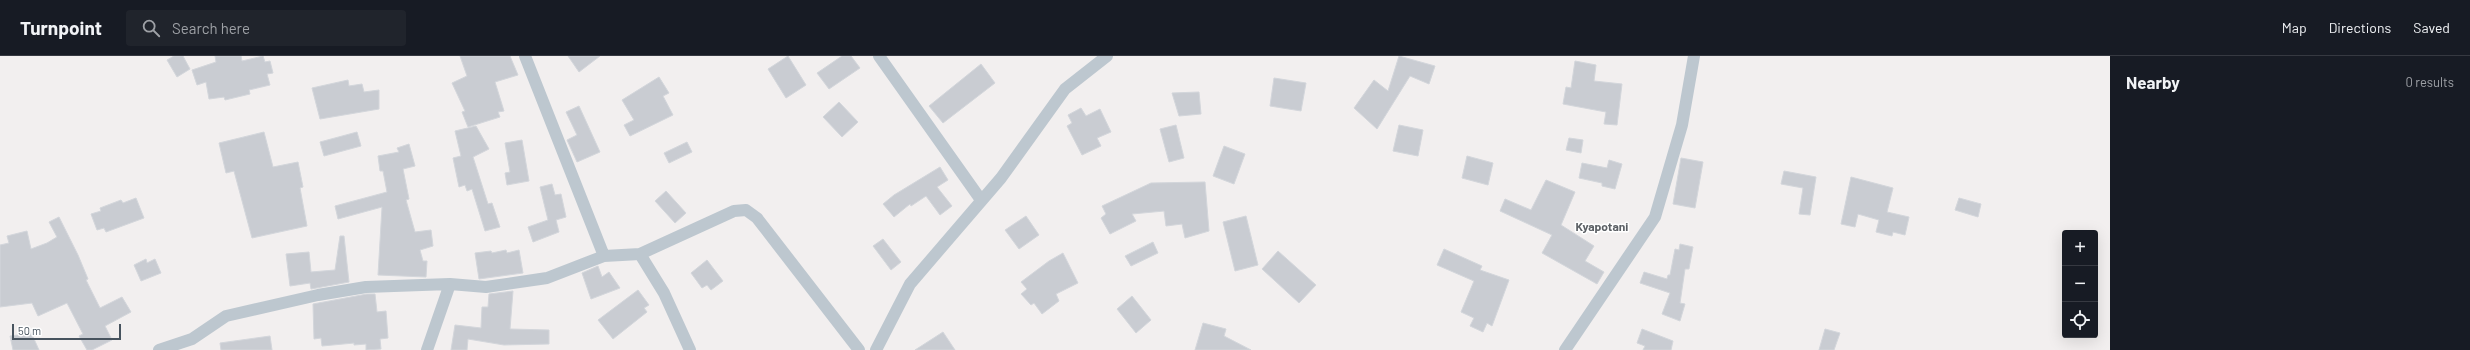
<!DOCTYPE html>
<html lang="en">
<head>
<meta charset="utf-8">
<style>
	:root { --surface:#171b24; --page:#20242c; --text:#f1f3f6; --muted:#9ea1a6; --line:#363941 }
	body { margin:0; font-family:Barlow,sans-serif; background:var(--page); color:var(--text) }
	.controls { position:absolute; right:12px; bottom:12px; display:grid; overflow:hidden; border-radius:4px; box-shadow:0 4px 16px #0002 }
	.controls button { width:36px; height:36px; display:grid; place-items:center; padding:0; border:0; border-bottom:1px solid var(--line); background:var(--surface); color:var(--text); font:20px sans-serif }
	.scale { position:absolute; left:12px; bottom:10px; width:109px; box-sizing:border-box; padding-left:4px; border:2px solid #47535e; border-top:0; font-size:11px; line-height:14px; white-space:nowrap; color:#47535e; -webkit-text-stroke:3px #fff; paint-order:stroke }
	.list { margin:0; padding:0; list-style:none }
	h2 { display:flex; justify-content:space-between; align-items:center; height:52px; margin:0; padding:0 16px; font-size:17px }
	h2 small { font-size:13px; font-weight:400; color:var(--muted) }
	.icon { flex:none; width:22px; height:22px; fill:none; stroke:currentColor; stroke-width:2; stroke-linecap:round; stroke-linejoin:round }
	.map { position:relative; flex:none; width:2110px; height:294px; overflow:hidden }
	header { display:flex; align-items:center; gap:24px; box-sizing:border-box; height:56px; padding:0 20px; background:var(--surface); border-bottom:1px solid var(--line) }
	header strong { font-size:19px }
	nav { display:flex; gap:22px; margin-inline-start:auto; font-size:14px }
	.search { width:280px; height:36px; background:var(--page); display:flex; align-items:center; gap:10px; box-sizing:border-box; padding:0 14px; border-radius:4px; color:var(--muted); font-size:15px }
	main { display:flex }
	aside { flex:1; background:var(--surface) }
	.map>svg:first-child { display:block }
	.building { fill:#c9ccd2; stroke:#d3d6db }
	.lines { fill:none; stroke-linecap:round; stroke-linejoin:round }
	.street { stroke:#bdc7cf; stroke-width:12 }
	.labels { text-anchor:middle; stroke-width:3; stroke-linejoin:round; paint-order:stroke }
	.quarter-label { font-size:12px; font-weight:bold; fill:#5c6065; stroke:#fff }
</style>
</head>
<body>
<header>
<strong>Turnpoint</strong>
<div class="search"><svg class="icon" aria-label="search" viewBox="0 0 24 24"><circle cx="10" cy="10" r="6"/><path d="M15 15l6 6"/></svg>Search here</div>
<nav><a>Map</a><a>Directions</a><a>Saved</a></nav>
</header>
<main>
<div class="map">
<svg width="2110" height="294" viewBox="0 0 2110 294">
	<rect width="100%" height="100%" fill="#f2efef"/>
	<path class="building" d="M174 0H183L190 13 177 21 167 4Z
		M215 0H241L242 5 263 0 265 6 270 5 273 17 267 18 270 29 249 34 250 38 225 44 224 41 209 43 206 26 197 29 192 14 216 6Z
		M460 0H510L518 19 495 26 504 55 498 56 500 61 468 71 462 56 465 55 452 27 467 20Z
		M568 0H600L579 16Z
		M788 0 806 29 786 42 768 13Z
		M842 0H851L860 12 829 33 817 17Z
		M1399 0 1435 10 1429 28 1410 20 1377 73 1354 52 1374 24 1388 35Z
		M1575 5 1596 9 1594 25 1622 28 1617 69 1604 68 1606 56 1563 48 1566 31 1571 32Z
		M981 8 995 27 943 67 929 50Z
		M659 21 669 37 663 40 673 59 630 80 624 69 634 64 622 44Z
		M1274 22 1306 27 1301 55 1270 50Z
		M348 24 349 30 362 28 364 36 379 34V53L320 63 312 32Z
		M1199 36 1201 58 1179 60 1172 37Z
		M839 46 858 66 842 81 823 61Z
		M579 50 600 96 577 106 567 84 577 79 566 56Z
		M1081 52 1086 60 1100 53 1111 76 1097 82 1101 90 1082 99 1067 70 1072 67 1068 59Z
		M1176 69 1184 102 1169 106 1160 73Z
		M1399 69 1423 74 1418 100 1393 95Z
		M476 70 489 93 473 101 488 148 492 147 500 171 485 175 472 133 467 135 465 129 459 131 453 102 461 100 455 75Z
		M264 76 273 111 298 106 303 131 300 132 307 170 252 182 234 115 226 117 219 87Z
		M357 76 361 90 324 100 320 86Z
		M1569 82 1583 84 1581 97 1566 94Z
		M522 84 529 125 507 129 505 117 510 116 505 87Z
		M687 86 692 96 669 107 664 97Z
		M409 88 415 110 403 113 409 143 406 144 415 176 431 174 433 190 420 194 423 205H427L426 221 378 219 382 151 338 163 335 150 387 136 383 115H380L378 100 399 96 397 92Z
		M1224 90 1245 98 1234 128 1213 120Z
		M1467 100 1493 107 1488 129 1462 122Z
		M1681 102 1703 106 1695 152 1673 148Z
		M1609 104 1622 108 1615 133 1602 130V127L1579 122 1582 107 1607 112Z
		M940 111 948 124 937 131 952 150 940 159 926 140 911 150 910 148 894 161 883 148 894 139Z
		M1784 115 1816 121 1810 159 1799 158 1803 132 1781 128Z
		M1851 121 1893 132 1887 156 1909 161 1905 179 1893 176 1892 180 1876 176 1879 164 1858 158 1855 171 1841 168Z
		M1546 124 1575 136 1561 169 1594 190 1585 205 1604 216 1597 228 1542 197 1552 179 1500 155 1505 143 1531 154Z
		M1205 126 1209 175 1185 182 1182 168 1166 170 1164 155 1132 158 1136 165 1110 178 1101 162 1106 158 1102 150 1151 127Z
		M552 128 555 139 561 138 566 161 556 164 559 176 533 186 528 171 548 164 540 131Z
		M666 135 686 157 675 167 655 145Z
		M136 142 144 162 106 176 104 172 97 174 91 158 101 155 100 152 121 144 123 147Z
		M1959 142 1981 148 1978 161 1955 154Z
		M1026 160 1039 179 1019 193 1005 174Z
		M1246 160 1258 209 1235 215 1223 166Z
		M59 161 78 199 88 223 86 224 100 252 122 241 131 256 105 270 112 284 92 294H87L79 280 83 278 67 247 38 260 32 247 0 251V189L9 187 7 180 27 175 31 193 47 187 57 181 49 166Z
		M340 180H344L349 226 311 233 310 227 290 230 286 198 309 196 311 216 335 214Z
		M883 183 901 206 891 214 873 190Z
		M1153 186 1158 197 1131 210 1125 200Z
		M1680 188 1693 191 1689 213H1685L1680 247 1685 248 1680 265 1662 258 1670 237 1640 227 1644 216 1667 223 1668 219H1670L1675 193 1679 194Z
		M1444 193 1482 210 1480 214 1509 224 1492 270 1487 267 1483 276 1470 270 1474 262 1461 256 1474 225 1437 209Z
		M506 194 507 197 519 194 523 217 479 223 475 197 491 195 492 197Z
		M1278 195 1316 229 1299 247 1262 213Z
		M1063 197 1078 227 1056 238 1059 245 1042 258 1034 247 1031 249 1021 238 1027 233 1021 226 1049 205Z
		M146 203 147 207 155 203 161 217 141 225 134 209Z
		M707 204 723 225 711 234 707 229 702 232 691 217Z
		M598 210 602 221 609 216 620 232 591 243 582 217Z
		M638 234 649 249 644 252 647 256 613 283 598 264Z
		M513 235 510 273 549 274V288L504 289 468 283 467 294H451L455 269 481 272 482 251H488L489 238Z
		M367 238H375L377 256 386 255 388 282 380 283 381 293 366 294V288L354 289V287L322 290 321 282 314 283 313 248Z
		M1132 240 1151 264 1136 277 1117 253Z
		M1203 267 1226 273 1224 280 1251 294H1195Z
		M1642 273 1673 285 1671 294H1643L1645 290 1637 287Z
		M1825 273 1840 277 1834 294H1819Z
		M30 274 39 294H13L10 280 18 279Z
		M943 276 955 294H915Z
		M270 280 272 294H221L220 287Z"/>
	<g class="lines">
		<path class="street" d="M525 0 604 200 640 198 664 237 690 294
			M879 0 981 144
			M640 198 734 155 746 154 757 162 859 294
			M159 294 192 283 226 260 318 239 366 231 450 228 486 231 547 222 604 200
			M427 294 450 228
			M876 294 910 228 1001 122 1065 33 1107 0
			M1565 294 1655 161 1682 69 1694 0"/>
	</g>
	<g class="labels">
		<g class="quarter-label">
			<text x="1602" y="175">Kyapotani</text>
		</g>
	</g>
</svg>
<div class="controls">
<button>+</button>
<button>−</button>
<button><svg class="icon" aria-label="locate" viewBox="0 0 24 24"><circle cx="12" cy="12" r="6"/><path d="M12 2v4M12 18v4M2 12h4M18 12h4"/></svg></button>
</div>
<div class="scale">50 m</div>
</div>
<aside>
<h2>Nearby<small>0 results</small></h2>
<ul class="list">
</ul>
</aside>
</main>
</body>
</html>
